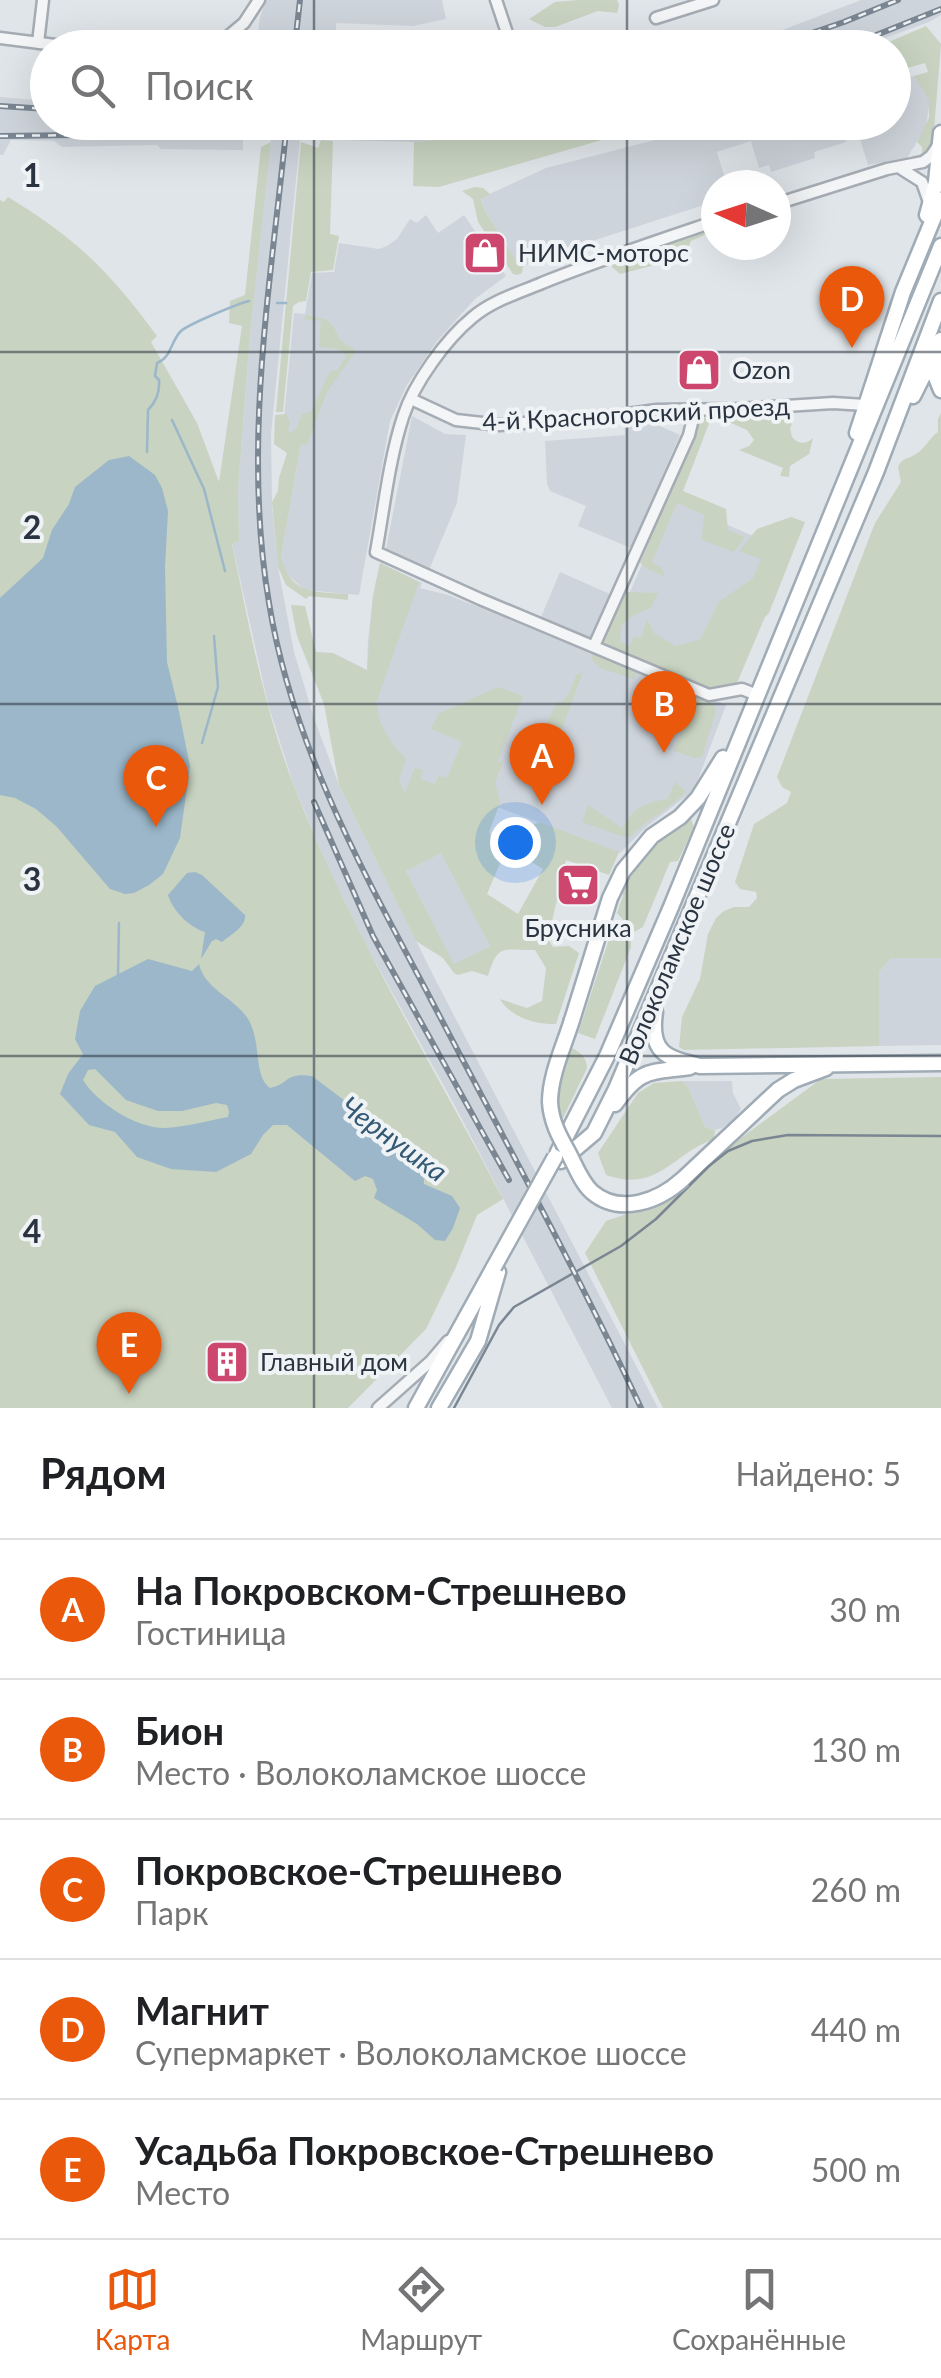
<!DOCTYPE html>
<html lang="ru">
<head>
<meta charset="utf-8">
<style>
	:root { --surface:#fff; --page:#f2f2f2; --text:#202124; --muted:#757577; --line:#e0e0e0; --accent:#ea580c }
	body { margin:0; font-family:Lato,sans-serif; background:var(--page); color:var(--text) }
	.compass { position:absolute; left:701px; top:170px; width:90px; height:90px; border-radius:50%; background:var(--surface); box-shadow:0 10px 40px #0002; rotate:273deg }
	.you { position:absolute; left:515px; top:842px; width:35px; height:35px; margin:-25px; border:8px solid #fff; border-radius:50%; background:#1a73e8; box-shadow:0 0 0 15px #1a73e833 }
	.badge { display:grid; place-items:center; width:65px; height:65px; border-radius:50%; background:var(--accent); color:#fff; font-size:32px; font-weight:700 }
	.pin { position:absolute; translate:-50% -82px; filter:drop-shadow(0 2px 5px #0008) }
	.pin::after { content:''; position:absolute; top:52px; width:35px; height:30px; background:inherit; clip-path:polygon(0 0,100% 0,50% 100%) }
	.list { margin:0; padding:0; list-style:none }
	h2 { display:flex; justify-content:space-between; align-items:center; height:130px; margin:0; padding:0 40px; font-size:42px }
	h2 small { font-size:32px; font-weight:400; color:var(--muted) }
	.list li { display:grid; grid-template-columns:65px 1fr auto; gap:30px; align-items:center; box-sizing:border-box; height:140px; padding:0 40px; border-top:2px solid var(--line) }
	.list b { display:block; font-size:38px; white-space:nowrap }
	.list p { margin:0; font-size:32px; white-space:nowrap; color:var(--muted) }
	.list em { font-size:32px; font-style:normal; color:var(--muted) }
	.icon { flex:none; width:55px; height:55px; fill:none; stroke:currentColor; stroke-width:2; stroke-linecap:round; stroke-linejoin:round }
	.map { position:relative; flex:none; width:941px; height:1408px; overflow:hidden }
	.search { position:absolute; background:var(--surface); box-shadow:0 10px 40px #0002; left:30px; right:30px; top:30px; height:110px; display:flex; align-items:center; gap:25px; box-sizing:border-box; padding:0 35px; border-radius:55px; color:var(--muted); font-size:38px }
	.sheet { height:830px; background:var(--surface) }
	nav { display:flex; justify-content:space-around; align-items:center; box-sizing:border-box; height:140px; border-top:2px solid var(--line); background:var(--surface); font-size:28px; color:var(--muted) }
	nav a { display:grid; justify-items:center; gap:5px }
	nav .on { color:var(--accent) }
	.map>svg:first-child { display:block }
	.built { fill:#ced4db }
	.green { fill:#c8d3c1; fill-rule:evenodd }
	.water { fill:#9bb7c9; fill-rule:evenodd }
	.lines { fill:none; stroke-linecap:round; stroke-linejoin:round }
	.stream { stroke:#9bb7c9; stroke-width:2.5 }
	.minor-casing { stroke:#a5acb3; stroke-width:15 }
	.major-casing { stroke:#9fabb5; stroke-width:19 }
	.minor { stroke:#f3f5f7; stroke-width:10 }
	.major { stroke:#fff; stroke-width:14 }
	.tram { stroke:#7a8692; stroke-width:2.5 }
	.rail-casing { stroke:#7a8692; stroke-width:6 }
	.rail { stroke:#f0f3f6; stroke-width:2.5; stroke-dasharray:8; stroke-linecap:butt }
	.major-bridge-casing { stroke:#9fabb5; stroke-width:19; stroke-linecap:butt }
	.major-bridge { stroke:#fff; stroke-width:14 }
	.grid { fill:none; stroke:#293440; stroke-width:2.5; stroke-opacity:0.55 }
	.labels { text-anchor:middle; stroke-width:8; stroke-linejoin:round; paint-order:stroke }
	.poi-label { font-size:25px; fill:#293440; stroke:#f0f3f6; text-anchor:start }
	.street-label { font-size:25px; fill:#293440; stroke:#f0f3f6 }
	.water-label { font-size:28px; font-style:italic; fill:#335974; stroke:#f0f3f6 }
	.grid-label { font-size:32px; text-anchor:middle; font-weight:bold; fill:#293440; stroke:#f0f3f6; stroke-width:8; stroke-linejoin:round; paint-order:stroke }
</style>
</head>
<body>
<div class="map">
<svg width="941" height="1408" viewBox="0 0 941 1408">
	<rect width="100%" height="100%" fill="#e0e5e9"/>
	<path class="built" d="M266 0H442L446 19 413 26 336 23V47H256L260 17Z
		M861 0H941V15L929 22 860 47H738Z
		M914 76 930 99 926 127 907 158 868 165 855 123 894 122V82Z
		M0 97 47 101 48 122 594 123 414 142 300 139 271 435 272 507 278 567 294 652 315 721 339 785 434 977 658 1408H612L455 1106 367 947 329 870 293 783 268 704 232 543 239 541 238 489 250 335 271 139 247 138 243 140V150H236L161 149 157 145 62 147 54 141 11 140 3 155H0Z
		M721 123H840L846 142 814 152 815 158 771 172 769 165 759 168 751 141 717 152 727 185H716V201L546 256 520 268 485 211 481 198 546 168Z
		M426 215 438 233 464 215 506 276 475 299 437 341 407 385 390 421 359 595 305 590 285 573 281 556 301 444 282 439 294 313 305 314 312 273 334 272 339 243 379 249 387 246 397 239 410 219 417 223Z
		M412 416 445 434 466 435 457 503 429 570 386 549Z
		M644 416V419L680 435 631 548 578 526 586 506 550 491 547 484 545 441 625 435 624 422Z
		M670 500 783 549 722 687 711 690 607 645Z
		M380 563 422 583 420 588 448 595 584 649 603 654 726 705 694 790 645 828 620 853 487 803 406 794 373 748 367 671 368 641 373 596Z
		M560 572 610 594 592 636 588 637 541 617Z
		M442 852 490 946 454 965 406 871Z
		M891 958H941V1045L879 1046V972Z
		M682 1081H732L733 1093 741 1109 734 1120 722 1128 715 1130 705 1127 688 1087Z"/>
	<path class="green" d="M578 0H617L619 5 617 13 598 11 555 27H545L529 19 555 2Z
		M926 26 941 44 933 142 931 150 927 149 922 158 916 160 912 156 922 154V147L917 142 929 118V99L914 76 928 72 925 63 894 72V48H875Z
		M594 123H661L439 187 413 186 414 142Z
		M321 140 333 141 330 234 339 236 333 270 311 272 306 301 299 302 293 306 283 412H276L301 142 318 148Z
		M271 142 250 335 238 489 239 541 232 544C249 625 264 709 294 786 350 930 431 1062 503 1199L477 1215 456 1267 426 1329 348 1408H0V200L4 202 8 197C76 238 110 272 157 336L151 342 197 423 219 482 242 326 229 323 230 301 245 295 261 147Z
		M475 187 483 188 490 194 481 199 485 211 520 267 523 266 522 273 517 275 513 274 478 222 473 199 462 191Z
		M716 226V230L691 241 686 252 678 259 620 274 611 266 646 251Z
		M307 315 327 320 334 327 339 339 356 351 327 392 307 445 301 444 281 556C291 596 313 591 348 594V600L309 596 306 599 286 585 278 567 272 502 278 491 279 478 287 453 274 444 275 415 286 414 290 421 288 431 291 433 296 429 302 414 311 412 330 371H337L346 357C340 346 330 349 319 347L321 321 304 319Z
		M941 413V958H891L879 972V1046L684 1050 679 1047 682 1017 700 979 708 934 716 918 724 911 734 907H749L757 898 756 892 740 889 735 882 754 824 787 803 791 792 782 787 777 777 875 523 901 482 898 467C903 457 907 460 916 454 925 449 929 438 938 432V419Z
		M748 414C764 415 778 415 792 424L790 428 792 437C798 444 806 445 813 438L809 454 790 466 789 477 780 476 783 468 739 450 749 446 754 440 747 430 729 422 735 416Z
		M700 417H705L710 421 683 491 726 509 728 530 745 537 734 552 702 540 704 515 677 503 652 562 662 568 664 576 649 570 640 563Z
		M791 517 805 522 769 613 765 617 737 683 706 690 675 677 662 693 653 688 655 678 637 672 634 679 600 668 591 659 626 592 658 593 651 608 634 615 621 626 620 642 630 646 634 636 641 638 647 619 654 633 675 646 700 640 719 602 753 578 761 559 739 551 757 529Z
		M380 563 419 582 376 703 381 724 392 743 406 759 399 780 405 793 415 768 423 770 420 779 435 784 439 776 447 778 462 742 431 729 438 714 498 687 523 696 498 761 503 763 495 782 500 803 489 832 493 839 500 840 507 847 487 894 518 914 543 869 517 853 514 846 522 830 539 822 619 852 609 875 566 860 548 939 553 947 569 946 579 953 556 1024C536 1025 510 1017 500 999L527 1008 542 1001 546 968 535 950C503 950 498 943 488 976L472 971 458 975 454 973 443 958 416 941 339 785 324 704 297 636 291 605 305 606 316 652 333 653 367 670 373 596ZM441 853 490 946 454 964 406 871Z
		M583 672 548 766 545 769 536 764 537 754 542 742 534 737 533 733 538 724 546 725 557 702H562L569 693 577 674Z
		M683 694 709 701 715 706 716 711 702 757 696 758 674 751 683 726 673 719Z
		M675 782 686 792C669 809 647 819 630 837L621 836 582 822 588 805 622 828C633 808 646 802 668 799Z
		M689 814 694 827 678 861 670 862 643 927 634 932 617 913 623 896 621 885 613 879C628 848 651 817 689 814Z
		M615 921 631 939V947L595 1039 578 1033Z
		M556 1041C569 1047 587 1051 587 1068L552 1141C538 1103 543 1078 556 1041Z
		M941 1077V1408H663L585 1253 606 1221 671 1199 718 1155 821 1079Z
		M682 1081 688 1087 705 1127 715 1130 714 1139C672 1154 658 1193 606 1175L598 1153 638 1093 654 1083Z"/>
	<path class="water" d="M129 456 155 475 162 488 168 511 165 567 167 662 178 707 190 766 180 838 163 874 149 885 134 893 125 894 110 889 57 827 36 809 15 798 0 795V598L43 558 52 530 69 504 75 487 109 460Z
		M195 872 202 875 245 915C246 927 231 934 222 942L216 939 212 941 201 959 205 932C189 927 173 911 168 895L187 873Z
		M148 959 192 971 199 964C204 988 232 997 246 1016 263 1039 252 1075 270 1088 290 1084 284 1072 312 1076L423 1160 424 1184 452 1196 460 1208 453 1228 445 1241 435 1240 417 1224 374 1198 377 1190 373 1179 365 1176 355 1181 287 1125H273L263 1135 251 1154 216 1172 171 1169 137 1157 115 1132 89 1125 60 1094 68 1074 83 1054 75 1039 80 1011 95 986ZM95 1069 126 1100 158 1111H182L216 1103 227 1105 229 1111 228 1117C208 1121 184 1127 164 1128 136 1128 97 1103 83 1080L88 1070Z"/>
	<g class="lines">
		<path class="stream" d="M277 303H286
			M172 420 204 489 225 571
			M147 452 148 410C157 401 160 392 159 380L155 376 157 363C172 357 170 342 181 331 189 324 237 304 249 301
			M202 743 218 687 214 636
			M118 974 119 923"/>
		<defs>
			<path id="minor" d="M496 0 509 39
				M656 18 713 0
				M0 38 79 48
				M38 43 43 0
				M214 48 244 23 259 0
				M900 168 922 182 929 202
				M776 204 887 169 923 162 931 156 937 147
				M716 221C657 241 599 260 542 283 519 293 493 300 473 317 446 339 414 383 403 417 389 460 384 508 376 552L480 599 709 695 742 689 757 695
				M411 399 456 420 500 425 620 415 657 410 738 409 833 403 865 405
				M594 646 689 435 695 410
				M378 1408 431 1361 448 1341"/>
			<path id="major" d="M927 215 936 182 941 133
				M937 356 935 375 941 390
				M913 396 941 340
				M857 433 903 292 941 200
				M655 1012C649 1053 666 1058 700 1066L941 1063
				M572 1020 610 898 623 871 652 836 680 817 698 798 723 758
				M615 1104C641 1068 648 1073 690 1067
				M558 1152 607 1056 671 907 941 246
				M561 1161 594 1133 616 1089 876 472 941 301
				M683 1179 778 1090 794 1080 826 1068
				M416 1408 494 1267
				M439 1408 478 1341 498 1272"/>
		</defs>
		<use href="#minor" class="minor-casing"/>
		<use href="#major" class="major-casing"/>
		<use href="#minor" class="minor"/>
		<use href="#major" class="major"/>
		<path class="tram" d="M454 1408 499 1325 514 1307 621 1246 656 1219 709 1166 728 1151 752 1141 788 1135 941 1136"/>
		<defs>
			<path id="rail" d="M295 44 300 0
				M768 48 844 22 898 0
				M844 48 941 9
				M0 106 48 109
				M287 122C271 282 242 444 269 603 292 744 361 868 427 992 499 1130 575 1267 641 1408
				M0 136 319 132 465 127 534 122
				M314 802 373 936 509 1180"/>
		</defs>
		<use href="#rail" class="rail-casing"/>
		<use href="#rail" class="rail"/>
		<defs>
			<path id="major-bridge" d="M572 1020C564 1046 550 1075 550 1102 551 1121 559 1136 568 1152 575 1165 581 1182 592 1192 620 1216 659 1201 683 1179
				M494 1267 555 1157"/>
		</defs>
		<use href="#major-bridge" class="major-bridge-casing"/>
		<use href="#major-bridge" class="major-bridge"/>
	</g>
	<path class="grid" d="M314 0V48M627 0V48M314 122V1408M627 122V1408M0 352H941M0 704H941M0 1056H941"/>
	<defs>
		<symbol id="shop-square" viewBox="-11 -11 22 22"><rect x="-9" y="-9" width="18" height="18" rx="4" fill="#cd466d" stroke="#f0f3f6"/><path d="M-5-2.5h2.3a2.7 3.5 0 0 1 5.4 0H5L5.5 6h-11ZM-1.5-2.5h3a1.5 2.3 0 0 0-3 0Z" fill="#fff"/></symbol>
		<symbol id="supermarket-square" viewBox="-11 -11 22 22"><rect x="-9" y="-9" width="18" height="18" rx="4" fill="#cd466d" stroke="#f0f3f6"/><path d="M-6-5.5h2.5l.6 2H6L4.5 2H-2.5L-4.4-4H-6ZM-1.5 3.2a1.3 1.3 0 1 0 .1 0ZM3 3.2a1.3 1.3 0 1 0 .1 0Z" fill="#fff"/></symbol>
		<symbol id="building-square" viewBox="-11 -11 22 22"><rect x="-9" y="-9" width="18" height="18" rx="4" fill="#cd466d" stroke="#f0f3f6"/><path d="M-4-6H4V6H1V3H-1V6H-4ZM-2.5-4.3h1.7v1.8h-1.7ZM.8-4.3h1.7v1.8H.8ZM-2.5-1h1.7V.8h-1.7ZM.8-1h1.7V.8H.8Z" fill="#fff"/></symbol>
	</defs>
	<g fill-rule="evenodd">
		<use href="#shop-square" x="460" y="228" width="50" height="50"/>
		<use href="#shop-square" x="674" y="345" width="50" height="50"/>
		<use href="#supermarket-square" x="553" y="860" width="50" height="50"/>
		<use href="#building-square" x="202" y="1337" width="50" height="50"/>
	</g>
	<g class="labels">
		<g class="poi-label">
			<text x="518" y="262">НИМС-моторс</text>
			<text x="732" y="379">Ozon</text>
			<text x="578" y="937" text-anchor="middle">Брусника</text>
			<text x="260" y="1371">Главный дом</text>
		</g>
		<g class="street-label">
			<text transform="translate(636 414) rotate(-3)" y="9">4-й Красногорский проезд</text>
			<text transform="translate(677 944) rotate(-67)" y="9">Волоколамское шоссе</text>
		</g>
		<g class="water-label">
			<text transform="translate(394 1139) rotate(36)" y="10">Чернушка</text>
		</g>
	</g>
	<g class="grid-label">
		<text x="32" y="187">1</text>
		<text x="32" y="539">2</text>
		<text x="32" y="891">3</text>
		<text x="32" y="1243">4</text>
	</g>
</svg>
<svg class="compass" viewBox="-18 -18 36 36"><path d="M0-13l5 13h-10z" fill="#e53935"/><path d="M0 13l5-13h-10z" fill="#757577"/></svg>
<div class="you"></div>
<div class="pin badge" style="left:542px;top:805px">A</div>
<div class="pin badge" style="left:664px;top:753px">B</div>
<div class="pin badge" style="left:156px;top:827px">C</div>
<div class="pin badge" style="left:852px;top:348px">D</div>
<div class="pin badge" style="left:129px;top:1394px">E</div>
<div class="search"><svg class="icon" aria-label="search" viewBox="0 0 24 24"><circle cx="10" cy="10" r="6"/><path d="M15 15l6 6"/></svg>Поиск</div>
</div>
<section class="sheet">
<h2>Рядом<small>Найдено: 5</small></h2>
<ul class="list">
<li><span class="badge">A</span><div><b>На Покровском-Стрешнево</b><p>Гостиница</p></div><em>30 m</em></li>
<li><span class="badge">B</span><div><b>Бион</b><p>Место · Волоколамское шоссе</p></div><em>130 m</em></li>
<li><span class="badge">C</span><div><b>Покровское-Стрешнево</b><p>Парк</p></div><em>260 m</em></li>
<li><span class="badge">D</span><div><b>Магнит</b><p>Супермаркет · Волоколамское шоссе</p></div><em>440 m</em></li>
<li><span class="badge">E</span><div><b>Усадьба Покровское-Стрешнево</b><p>Место</p></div><em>500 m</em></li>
</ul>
</section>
<nav>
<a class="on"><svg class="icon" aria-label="map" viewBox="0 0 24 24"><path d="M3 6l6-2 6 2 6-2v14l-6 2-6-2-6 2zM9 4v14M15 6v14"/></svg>Карта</a>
<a><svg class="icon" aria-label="directions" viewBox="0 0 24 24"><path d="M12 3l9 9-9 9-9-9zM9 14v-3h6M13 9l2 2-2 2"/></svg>Маршрут</a>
<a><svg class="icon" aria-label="saved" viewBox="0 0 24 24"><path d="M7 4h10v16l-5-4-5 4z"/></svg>Сохранённые</a>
</nav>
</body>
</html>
